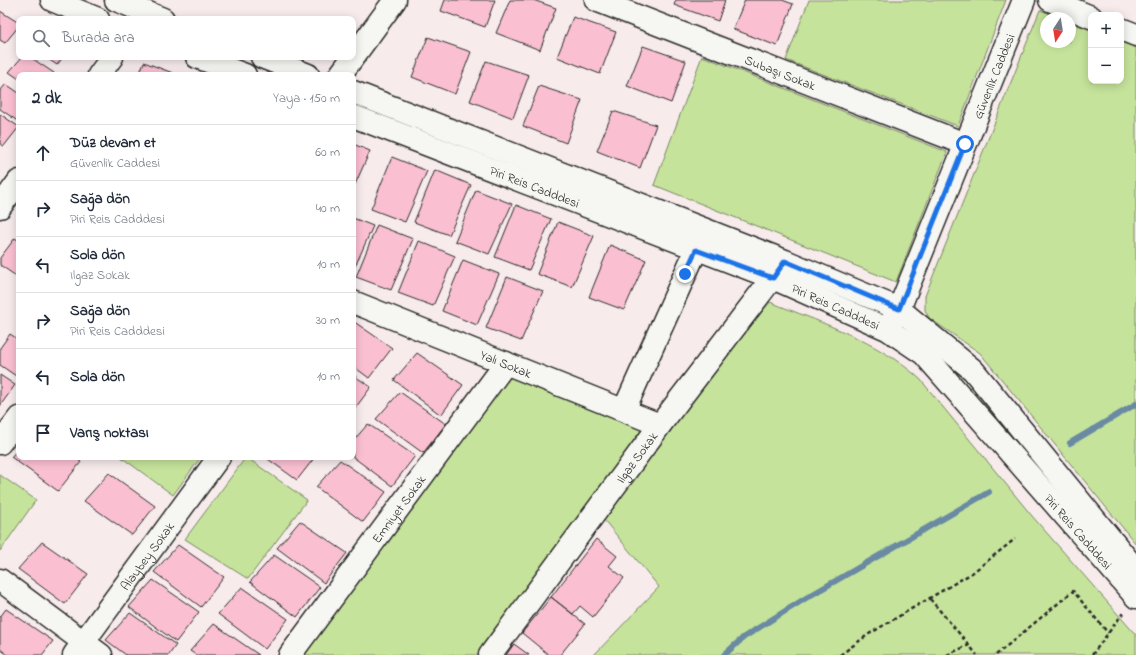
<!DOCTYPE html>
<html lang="tr">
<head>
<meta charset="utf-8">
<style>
	:root { --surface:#fff; --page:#f2f2f3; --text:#1f2937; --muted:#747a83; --line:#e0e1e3 }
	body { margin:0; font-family:"Indie Flower",sans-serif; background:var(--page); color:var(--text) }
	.controls { position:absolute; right:12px; top:12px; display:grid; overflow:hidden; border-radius:8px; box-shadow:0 2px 10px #0003 }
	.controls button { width:36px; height:36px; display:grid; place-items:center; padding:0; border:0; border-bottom:1px solid var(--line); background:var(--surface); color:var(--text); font:20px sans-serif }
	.compass { position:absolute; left:1040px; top:12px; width:36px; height:36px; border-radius:50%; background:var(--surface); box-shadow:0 2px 10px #0003; rotate:192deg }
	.stop { position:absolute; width:12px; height:12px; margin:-9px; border:3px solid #1a73e8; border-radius:50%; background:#fff }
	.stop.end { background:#1a73e8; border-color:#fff; box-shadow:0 1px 4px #0008 }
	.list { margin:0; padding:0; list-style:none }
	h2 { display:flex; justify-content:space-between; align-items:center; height:52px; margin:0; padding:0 16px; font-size:17px }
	h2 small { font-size:13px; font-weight:400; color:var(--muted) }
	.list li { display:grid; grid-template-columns:26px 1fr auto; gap:12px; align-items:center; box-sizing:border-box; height:56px; padding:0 16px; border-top:1px solid var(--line) }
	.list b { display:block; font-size:15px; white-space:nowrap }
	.list p { margin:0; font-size:13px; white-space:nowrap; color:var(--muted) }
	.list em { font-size:13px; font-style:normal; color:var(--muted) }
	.icon { flex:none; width:22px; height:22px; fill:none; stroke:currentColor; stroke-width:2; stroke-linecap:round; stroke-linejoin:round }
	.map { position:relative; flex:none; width:1136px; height:655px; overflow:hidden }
	.search { position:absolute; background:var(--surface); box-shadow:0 2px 10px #0003; left:16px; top:16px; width:340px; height:44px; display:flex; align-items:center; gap:10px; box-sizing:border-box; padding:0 14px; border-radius:8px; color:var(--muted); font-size:15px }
	.panel { position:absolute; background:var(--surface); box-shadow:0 2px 10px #0003; left:16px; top:72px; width:340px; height:388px; border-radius:8px }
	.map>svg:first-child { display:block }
	.green { fill:#c5e39b; stroke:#788763 }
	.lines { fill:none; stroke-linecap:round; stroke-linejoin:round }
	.stream { stroke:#698aa2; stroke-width:6 }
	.building { fill:#fac0d2; stroke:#2b2b2b }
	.minor-casing { stroke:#2b2b2b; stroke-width:25 }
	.tertiary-casing { stroke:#2b2b2b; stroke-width:25 }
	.secondary-casing { stroke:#2b2b2b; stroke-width:25 }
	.path { stroke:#2b2b2b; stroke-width:2.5; stroke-dasharray:4 3; stroke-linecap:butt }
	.minor { stroke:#f6f6f2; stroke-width:22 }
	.tertiary { stroke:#f6f6f2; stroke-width:22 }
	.secondary { stroke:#f6f6f2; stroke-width:22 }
	.route { stroke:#1a73e8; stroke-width:5 }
	.labels { text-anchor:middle; stroke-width:4; stroke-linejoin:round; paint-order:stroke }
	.street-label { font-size:13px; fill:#2b2b2b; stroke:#f6f6f2 }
</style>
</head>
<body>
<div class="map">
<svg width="1136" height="655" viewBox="0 0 1136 655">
	<rect width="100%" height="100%" fill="#f7ebec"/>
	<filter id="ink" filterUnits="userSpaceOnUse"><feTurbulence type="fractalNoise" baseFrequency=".025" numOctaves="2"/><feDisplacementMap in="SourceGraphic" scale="8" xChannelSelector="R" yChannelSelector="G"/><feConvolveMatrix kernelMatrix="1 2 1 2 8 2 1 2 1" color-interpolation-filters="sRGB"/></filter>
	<g filter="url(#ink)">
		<path class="green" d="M809 0H1006L958 126 786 60Z
			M1040 10 1061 18H1046V42H1070V22L1091 30V81H1121V42L1136 48V544L980 353 929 318 925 310V296Z
			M702 56 947 152 896 282 654 185Z
			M770 302C822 323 878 341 920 379L1032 516 1136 635V655H594L659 587 604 520 695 395Z
			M506 363 660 425 490 655H290Z
			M121 457H201L173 495Z
			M246 457 307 500 248 579 185 539Z
			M0 475 36 500 0 551Z"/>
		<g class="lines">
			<path class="stream" d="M1070 443 1136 404
				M724 655 744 637 806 598 989 492"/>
		</g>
		<path class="building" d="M445 0H495L485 27 441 11Z
			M510 0H533L556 8 540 50 496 33Z
			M676 0H725L718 21 674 5Z
			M745 0H782L793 4 777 46 733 29Z
			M0 11 19 23V26L5 43 0 40Z
			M573 17 616 32 600 74 557 57Z
			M428 37 471 52 455 94 412 77Z
			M643 46 686 61 671 103 627 86Z
			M22 57H30L54 73 53 75H19V79L9 72Z
			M45 57H63L57 65Z
			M486 61 529 75 513 118 470 101Z
			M144 62 178 75H139Z
			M6 84 19 93V122L0 109V91Z
			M539 86 582 100 566 143 523 126Z
			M613 111 656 125 640 168 597 151Z
			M0 114 19 127 4 146 0 144Z
			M353 144 370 151 353 189Z
			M392 157 427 171 405 222 371 209Z
			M435 170 471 185 449 235 414 222Z
			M476 190 512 204 489 254 455 241Z
			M516 205 551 219 529 270 495 257Z
			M353 218 373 226 353 271Z
			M558 222 594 236 572 287 537 274Z
			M377 225 413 239 391 290 356 277Z
			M15 238 19 241V278L0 265V258Z
			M419 241 455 256 433 306 398 293Z
			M610 245 646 260 624 310 589 297Z
			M463 260 499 274 477 325 442 311Z
			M507 277 543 291 521 341 486 328Z
			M353 321 392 348 369 378 353 366Z
			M10 334 19 340V378L0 365V348Z
			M417 353 463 385 441 415 394 380Z
			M0 375 15 385 0 406Z
			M353 375 371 387 353 411Z
			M400 392 446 424 423 453 376 419Z
			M368 424 415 456 392 486 353 457V441Z
			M19 448V457H74L81 462 58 491 11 457Z
			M265 457H315L297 480Z
			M340 460 386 492 363 522 316 487Z
			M109 473 155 506 132 535 84 501Z
			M300 521 347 553 324 583 277 548Z
			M596 539 617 556 609 566 624 578 593 617 580 606 573 614 551 597Z
			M42 542 88 574 65 604 18 569Z
			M178 545 224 577 201 607 154 572Z
			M274 555 320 587 297 617 250 582Z
			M153 580 199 612 176 642 129 607Z
			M242 587 288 619 265 649 218 614Z
			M551 597 585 624 560 655H549L522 633Z
			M6 609 53 641 42 655H8L0 649V617Z
			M130 613 176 645 169 655H126L106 640Z
			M214 624 259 655H196L190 651Z
			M514 644 529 655H506Z"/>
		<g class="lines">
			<defs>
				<g id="minor">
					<path id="s1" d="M596 0 965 144"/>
					<path d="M1050 0 1091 17"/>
					<path d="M1121 29 1136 35"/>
					<path d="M340 75 395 0"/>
					<path id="s2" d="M353 302 660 425"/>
					<path d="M624 410 696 250"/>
					<path d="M0 443 19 418"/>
					<path d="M0 580 101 655"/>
					<path id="s3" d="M74 655 219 457"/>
					<path id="s4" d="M290 655 506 363"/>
					<path id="s5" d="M490 655 660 425 783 264"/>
				</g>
				<g id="tertiary">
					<path d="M99 75 112 57"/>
					<path d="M0 207 19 181"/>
					<path id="s6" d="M889 326 899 309 1024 0"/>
				</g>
				<g id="secondary">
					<path d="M52 0 98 19"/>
					<path d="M116 0 163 19"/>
					<path d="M197 57 245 75"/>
					<path d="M262 57 308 75"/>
					<path d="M353 92 785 261 899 309 973 370 1136 570"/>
					<path id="s7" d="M353 116 773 278 887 329 924 354 1136 597"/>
				</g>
			</defs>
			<use href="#minor" class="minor-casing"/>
			<use href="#tertiary" class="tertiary-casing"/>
			<use href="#secondary" class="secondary-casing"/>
			<path class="path" d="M930 599 969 645
				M840 655 869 634 972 573 1015 539
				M947 655 969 645 977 655
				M996 655 1073 591 1108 633
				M1092 655 1123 613"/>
			<use href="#minor" class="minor"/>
			<use href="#tertiary" class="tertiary"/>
			<use href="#secondary" class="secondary"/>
		</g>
	</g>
	<g class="lines" filter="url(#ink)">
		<path class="route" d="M685 274 696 250 773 278 785 261 899 309 965 144"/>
	</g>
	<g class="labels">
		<g class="street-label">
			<text dy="5" stroke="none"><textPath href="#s1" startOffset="198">Subaşı Sokak</textPath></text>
			<text dy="5" stroke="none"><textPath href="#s6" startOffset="271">Güvenlik Caddesi</textPath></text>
			<text dy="5" stroke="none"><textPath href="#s7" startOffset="195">Piri Reis Cadddesi</textPath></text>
			<text dy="5" stroke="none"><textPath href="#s7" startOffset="519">Piri Reis Cadddesi</textPath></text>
			<text dy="5" stroke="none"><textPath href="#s2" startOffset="165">Yalı Sokak</textPath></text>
			<text dy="5" stroke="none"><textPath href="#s5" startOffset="246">Ilgaz Sokak</textPath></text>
			<text dy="5" stroke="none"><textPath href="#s4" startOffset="182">Emniyet Sokak</textPath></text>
			<text dy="5" stroke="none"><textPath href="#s7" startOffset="855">Piri Reis Cadddesi</textPath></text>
			<text dy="5" stroke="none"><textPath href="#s3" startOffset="123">Alaybey Sokak</textPath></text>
		</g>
	</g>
</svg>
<div class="controls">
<button>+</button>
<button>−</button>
</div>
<svg class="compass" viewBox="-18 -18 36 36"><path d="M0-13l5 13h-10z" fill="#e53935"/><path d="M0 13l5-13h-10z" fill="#747a83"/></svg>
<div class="stop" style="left:965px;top:144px"></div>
<div class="stop end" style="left:685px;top:274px"></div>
<div class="search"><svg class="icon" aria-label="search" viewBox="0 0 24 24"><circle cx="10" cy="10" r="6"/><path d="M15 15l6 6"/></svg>Burada ara</div>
<section class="panel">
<h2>2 dk<small>Yaya · 150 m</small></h2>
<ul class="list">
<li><svg class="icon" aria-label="ahead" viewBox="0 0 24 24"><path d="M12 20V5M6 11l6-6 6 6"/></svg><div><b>Düz devam et</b><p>Güvenlik Caddesi</p></div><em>60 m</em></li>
<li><svg class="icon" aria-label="right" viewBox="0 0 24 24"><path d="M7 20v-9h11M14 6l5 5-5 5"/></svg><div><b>Sağa dön</b><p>Piri Reis Cadddesi</p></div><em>40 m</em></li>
<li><svg class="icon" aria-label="left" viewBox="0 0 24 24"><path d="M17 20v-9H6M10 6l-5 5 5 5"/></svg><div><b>Sola dön</b><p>Ilgaz Sokak</p></div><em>10 m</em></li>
<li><svg class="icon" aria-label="right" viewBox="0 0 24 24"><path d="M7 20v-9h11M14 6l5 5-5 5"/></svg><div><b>Sağa dön</b><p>Piri Reis Cadddesi</p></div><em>30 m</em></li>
<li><svg class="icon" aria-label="left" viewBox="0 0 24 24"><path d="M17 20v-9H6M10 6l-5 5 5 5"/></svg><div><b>Sola dön</b></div><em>10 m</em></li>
<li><svg class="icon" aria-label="arrive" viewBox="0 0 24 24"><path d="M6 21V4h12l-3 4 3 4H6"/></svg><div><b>Varış noktası</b></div></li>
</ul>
</section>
</div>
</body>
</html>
